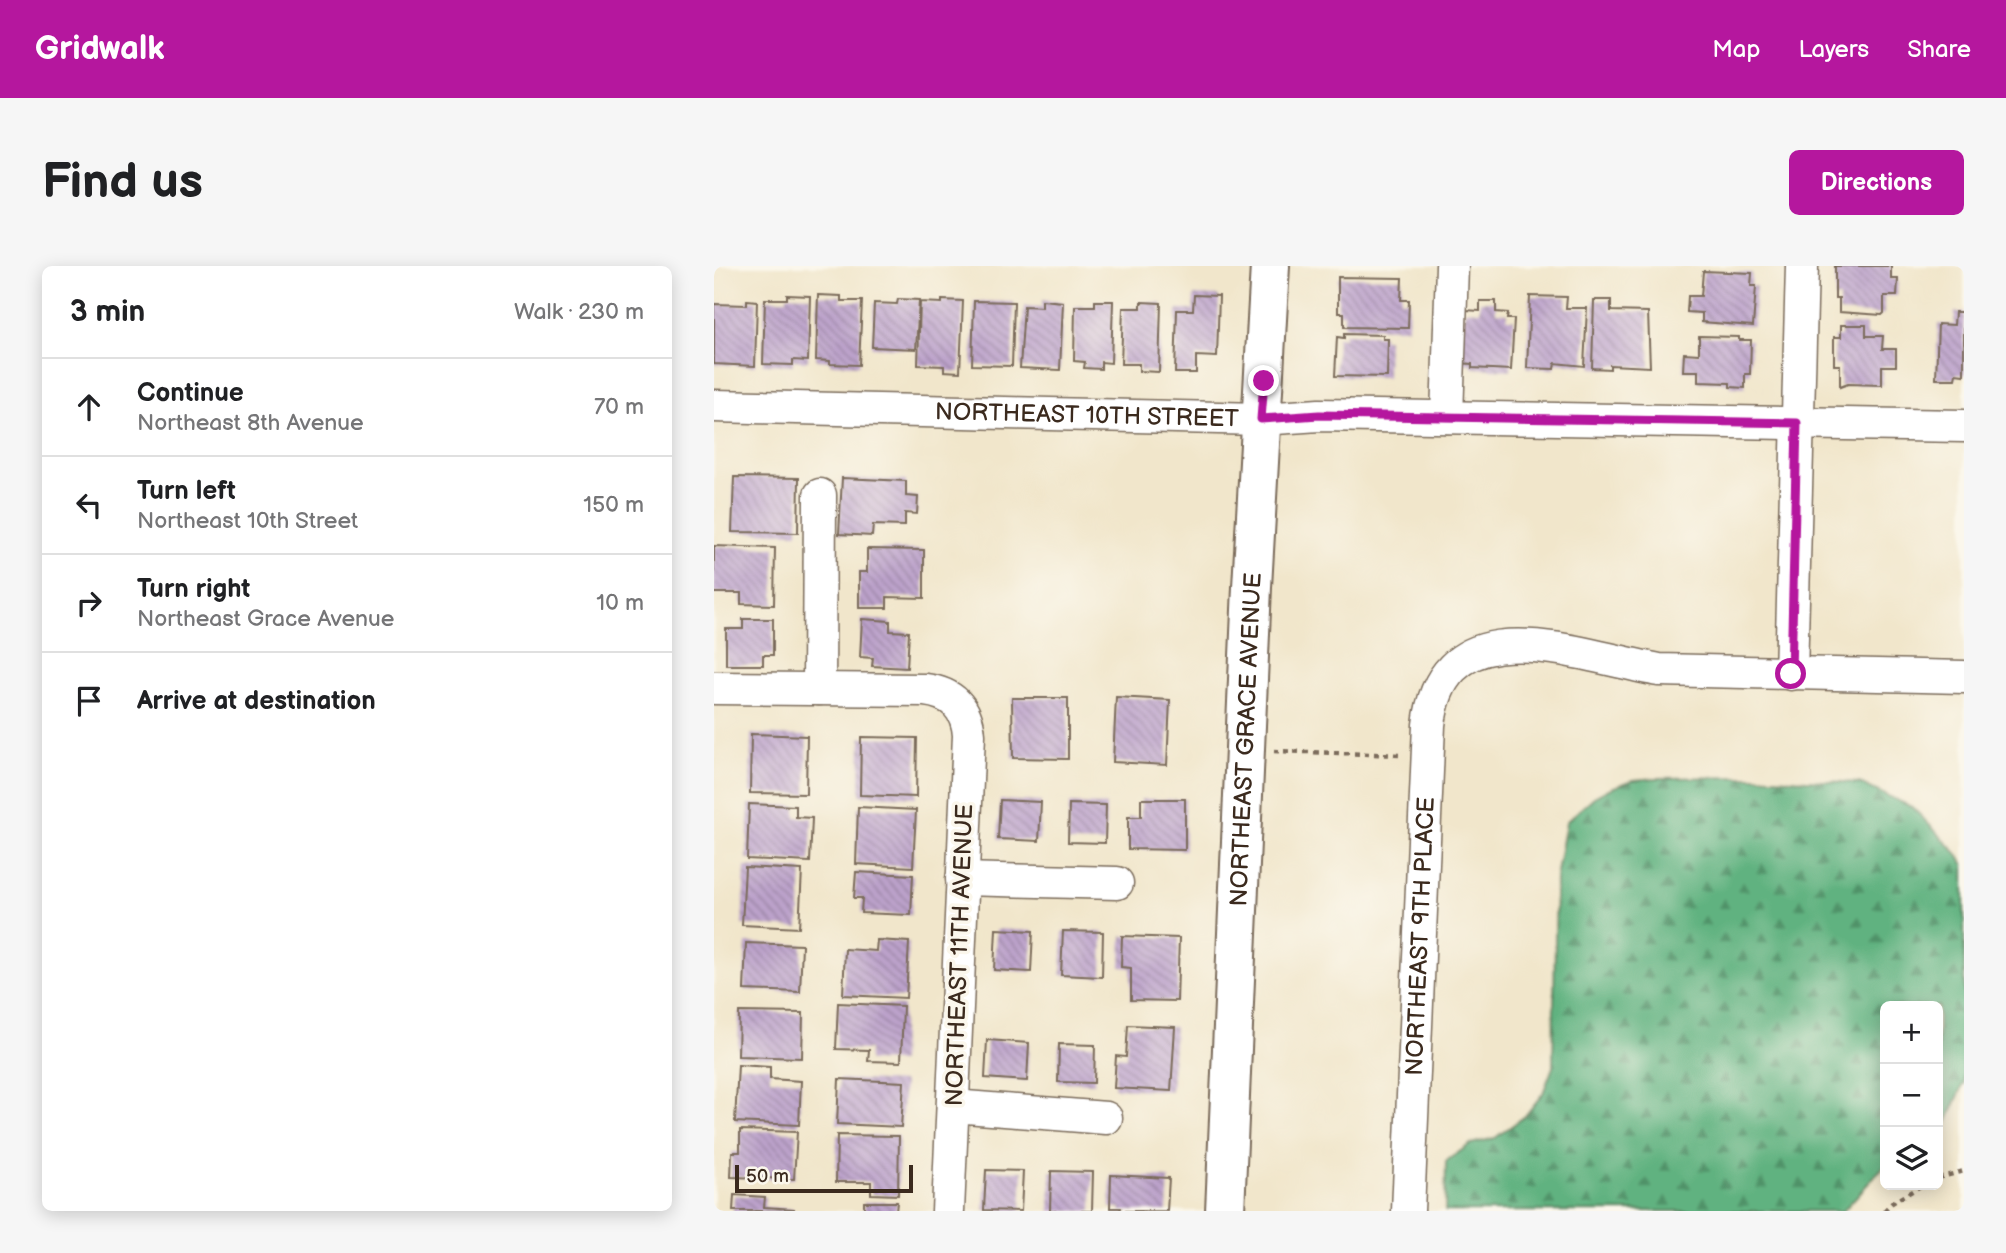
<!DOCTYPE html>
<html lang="en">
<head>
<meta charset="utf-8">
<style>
	:root { --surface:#fff; --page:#f6f6f6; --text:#202124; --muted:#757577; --line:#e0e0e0; --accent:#b5179e }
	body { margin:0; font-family:"Balsamiq Sans",sans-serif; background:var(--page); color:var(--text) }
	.controls { position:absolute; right:21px; bottom:21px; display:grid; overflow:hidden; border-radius:10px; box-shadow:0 4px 18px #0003 }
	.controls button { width:63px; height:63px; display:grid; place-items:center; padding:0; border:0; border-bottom:2px solid var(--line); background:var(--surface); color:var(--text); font:35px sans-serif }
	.scale { position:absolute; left:21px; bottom:18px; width:178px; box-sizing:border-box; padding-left:7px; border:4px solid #3b2a1e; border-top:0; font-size:19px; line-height:24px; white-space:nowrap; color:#3b2a1e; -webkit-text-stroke:5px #fbf7ec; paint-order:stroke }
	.stop { position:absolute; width:21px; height:21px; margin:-16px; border:5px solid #b5179e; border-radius:50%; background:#fff }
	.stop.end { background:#b5179e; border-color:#fff; box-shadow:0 2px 7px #0008 }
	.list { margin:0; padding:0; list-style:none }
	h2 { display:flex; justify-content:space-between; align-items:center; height:91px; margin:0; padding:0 28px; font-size:30px }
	h2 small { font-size:23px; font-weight:400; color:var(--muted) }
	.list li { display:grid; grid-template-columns:46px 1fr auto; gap:21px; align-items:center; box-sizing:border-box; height:98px; padding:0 28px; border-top:2px solid var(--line) }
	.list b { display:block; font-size:26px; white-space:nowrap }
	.list p { margin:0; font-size:23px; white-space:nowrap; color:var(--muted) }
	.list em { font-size:23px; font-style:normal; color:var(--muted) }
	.icon { flex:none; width:38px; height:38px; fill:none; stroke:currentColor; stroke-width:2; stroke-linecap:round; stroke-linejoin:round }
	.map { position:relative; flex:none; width:1250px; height:945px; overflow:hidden; border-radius:10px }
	header { display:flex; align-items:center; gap:42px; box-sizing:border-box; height:98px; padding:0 35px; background:var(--accent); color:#fff }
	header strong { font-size:33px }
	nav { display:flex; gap:38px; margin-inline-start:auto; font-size:24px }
	.intro { display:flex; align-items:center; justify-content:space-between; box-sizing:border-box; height:168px; padding:0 42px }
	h1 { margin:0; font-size:49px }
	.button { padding:18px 32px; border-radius:10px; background:var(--accent); color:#fff; font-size:24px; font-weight:700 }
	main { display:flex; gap:42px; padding:0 42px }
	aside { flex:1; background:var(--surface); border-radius:10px; box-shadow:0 4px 18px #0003 }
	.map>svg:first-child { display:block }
	.forest { fill:url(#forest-firs); stroke:#4e6e4f; stroke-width:2 }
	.building { fill:url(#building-back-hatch) }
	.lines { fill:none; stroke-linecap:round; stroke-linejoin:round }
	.minor-casing { stroke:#7b6c5b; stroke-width:35 }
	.major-casing { stroke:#7b6c5b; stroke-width:42 }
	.path { stroke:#7b6c5b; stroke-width:4.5; stroke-dasharray:5 5; stroke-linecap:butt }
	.minor { stroke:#fff; stroke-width:32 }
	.major { stroke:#fff; stroke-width:38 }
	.route { stroke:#b5179e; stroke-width:9 }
	.labels { text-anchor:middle; stroke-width:7; stroke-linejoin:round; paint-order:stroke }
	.street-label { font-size:24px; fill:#3b2a1e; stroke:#fbf7ec }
</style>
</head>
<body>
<header>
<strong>Gridwalk</strong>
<nav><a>Map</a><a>Layers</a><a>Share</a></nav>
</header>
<div class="intro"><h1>Find us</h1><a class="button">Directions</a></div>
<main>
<aside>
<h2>3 min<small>Walk · 230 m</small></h2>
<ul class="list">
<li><svg class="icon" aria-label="ahead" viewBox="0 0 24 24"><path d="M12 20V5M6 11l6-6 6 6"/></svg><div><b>Continue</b><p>Northeast 8th Avenue</p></div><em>70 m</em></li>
<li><svg class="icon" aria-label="left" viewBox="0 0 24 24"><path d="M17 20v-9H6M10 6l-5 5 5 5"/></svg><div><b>Turn left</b><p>Northeast 10th Street</p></div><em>150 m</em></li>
<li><svg class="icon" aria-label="right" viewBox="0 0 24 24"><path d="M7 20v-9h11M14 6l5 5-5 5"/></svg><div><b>Turn right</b><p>Northeast Grace Avenue</p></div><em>10 m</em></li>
<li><svg class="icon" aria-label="arrive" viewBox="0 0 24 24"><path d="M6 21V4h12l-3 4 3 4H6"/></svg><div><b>Arrive at destination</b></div></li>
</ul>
</aside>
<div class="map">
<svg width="1250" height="945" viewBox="0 0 1250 945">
	<defs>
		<pattern id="forest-firs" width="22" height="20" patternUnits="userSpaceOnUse" patternTransform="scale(1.75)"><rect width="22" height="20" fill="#60b280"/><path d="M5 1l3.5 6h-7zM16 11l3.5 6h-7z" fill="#509168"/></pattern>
		<pattern id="building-back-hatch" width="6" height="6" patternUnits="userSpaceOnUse" patternTransform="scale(1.75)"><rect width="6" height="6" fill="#bca2cb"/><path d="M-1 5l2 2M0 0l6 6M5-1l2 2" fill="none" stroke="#9a84a4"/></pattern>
	</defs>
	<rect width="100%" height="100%" fill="#fbf7ec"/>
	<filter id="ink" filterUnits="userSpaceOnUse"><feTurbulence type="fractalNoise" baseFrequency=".0143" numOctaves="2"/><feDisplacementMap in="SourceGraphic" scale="14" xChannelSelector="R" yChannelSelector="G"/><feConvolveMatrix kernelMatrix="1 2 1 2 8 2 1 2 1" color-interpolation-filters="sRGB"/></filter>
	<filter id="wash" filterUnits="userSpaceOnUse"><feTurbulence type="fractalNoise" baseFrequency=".00686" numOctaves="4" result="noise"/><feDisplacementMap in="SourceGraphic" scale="28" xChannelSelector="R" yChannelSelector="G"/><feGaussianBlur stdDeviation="1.57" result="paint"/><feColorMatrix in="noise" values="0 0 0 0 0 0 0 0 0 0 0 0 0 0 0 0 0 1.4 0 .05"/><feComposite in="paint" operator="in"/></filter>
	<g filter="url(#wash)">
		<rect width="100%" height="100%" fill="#f1e6cb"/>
		<path class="forest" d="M1042 511 1145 517 1198 541 1243 587 1250 599V817L1233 856 1224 862V740H1171V899L1129 945H731L732 895 757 878 781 872 811 850 829 827 839 801 842 612 852 556 880 531 895 523 919 514 942 512Z"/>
		<g id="blocks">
			<path class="building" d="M1121 0H1177V13H1184L1183 30H1170V47L1168 49 1125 46V32H1121Z
				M989 5 1038 7 1037 20H1042L1039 60 988 56V47L973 46 974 30H987Z
				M624 11 688 12 687 34H695L694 62 630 61V47H624Z
				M73 29 96 30 94 95 79 94V99L49 98 51 33H73Z
				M104 29 127 30V35H148L145 99 116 98V95L102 94Z
				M480 29 505 30 503 91 482 90V107H461L463 44H479Z
				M816 30 853 31 852 42H873L870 100 841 97 840 103 813 102Z
				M184 33 205 34 202 83 158 81 160 37 183 38Z
				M33 34 43 35 41 100 0 98V38L33 39Z
				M228 34 249 35 246 106 230 105V100L204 99 206 36 228 37Z
				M328 34 349 36 346 104 306 102 310 40 328 41Z
				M880 34H897V45L934 46 936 101 896 99V103L878 102Z
				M260 35 300 36 298 100 258 99Z
				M381 35H399L397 97 387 96V103L370 102 371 96 360 95 361 40H381Z
				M766 35H782V46L794 47 793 53H800L797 104 758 102V98L745 97 751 44 766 45Z
				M427 36 447 37 445 106 425 105V98H407L409 42H427Z
				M1241 46H1250V109L1242 108 1241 113H1222L1224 58 1240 59Z
				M1127 59H1152V70H1169L1168 83H1182V100H1168V119L1134 118 1126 121V99H1120V71H1127Z
				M630 68 669 69V73H674L673 111 621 110 623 71 630 72Z
				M985 70 1025 71V74H1037L1036 108H1031V122L1016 121V117L984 116V105H969L970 87 985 88Z
				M20 211 85 212 84 267 18 266Z
				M128 212 192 215V230L204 231 203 248 191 247V260L159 259 158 270 125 268Z
				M0 280 61 282 60 339 27 338V327H0Z
				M153 283 210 284V332L173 331V342H145V306H153Z
				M29 353H59V389H49V399H12V363H29Z
				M148 353 176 355V365L195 366 193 402 158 400 159 392 146 391Z
				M402 431 456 434 453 499 399 496Z
				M298 432H354V493L299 492Z
				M37 468 93 470 92 528 36 527Z
				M147 471 203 472 202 531 146 529Z
				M427 533H471V584L414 583V551H427Z
				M286 534 327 536 325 575 284 573Z
				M35 538 82 540V551L98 552 96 596 33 593Z
				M355 538 392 539 391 577 354 576Z
				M144 541 202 544 199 601 142 598Z
				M31 601 88 604 85 662 28 659Z
				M142 606 199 609 197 649 147 647 148 632H140Z
				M282 663 319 665 317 706 280 704Z
				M349 665 389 666 388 711 347 709Z
				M408 670 465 672 463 735 417 734V702L407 701Z
				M163 674 195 676 192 732 129 729 131 683 162 685Z
				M32 677 88 679 86 726 30 724Z
				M124 737 189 740 187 796 154 795 155 784 122 783Z
				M25 746 89 747 88 792 24 790Z
				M414 759 461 761 457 825 400 822 402 790 412 791Z
				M273 774 315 777 313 815 271 812Z
				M345 778 381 779 380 817 344 816Z
				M24 799 56 801V813L87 815 85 859 21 856Z
				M125 813 190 816 187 861 123 858Z
				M26 864 83 866 80 913 17 911 18 886H26Z
				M123 869 185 870 184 929 157 928V916H122Z
				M272 904 309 905 307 945 270 944Z
				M337 905 379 906 378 945H336Z
				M397 909 455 912 453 945H406L407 942H396Z
				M20 929 51 931 50 941 80 943V945H19Z
				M150 936H183L182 945H150Z"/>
		</g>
	</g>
	<g filter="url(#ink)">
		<use href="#blocks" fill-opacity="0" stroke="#7b6c5b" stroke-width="2"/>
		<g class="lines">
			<defs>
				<g id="minor">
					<path id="s1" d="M0 140 547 153 605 149 1250 160"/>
					<path d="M733 151 738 0"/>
					<path d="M1077 408 1088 0"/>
					<path d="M0 422 211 424C238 427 253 442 255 469L234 945"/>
					<path d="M105 423 106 229"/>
					<path d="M248 613 403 617"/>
					<path d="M239 840 392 852"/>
					<path id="s2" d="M694 945 715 459C729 334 866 390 945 404L1250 411"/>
				</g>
				<g id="major">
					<path id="s3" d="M511 945 538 321 556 0"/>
				</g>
			</defs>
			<use href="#minor" class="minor-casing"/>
			<use href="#major" class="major-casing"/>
			<path class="path" d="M560 485 688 489
				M1224 912 1250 905
				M1170 945 1178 937 1208 919"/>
			<use href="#minor" class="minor"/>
			<use href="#major" class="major"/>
		</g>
	</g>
	<g class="lines" filter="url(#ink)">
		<path class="route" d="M550 115 547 153 605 149 1083 157 1077 408"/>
	</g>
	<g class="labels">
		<g class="street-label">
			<text dy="8" stroke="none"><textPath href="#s1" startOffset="373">NORTHEAST 10TH STREET</textPath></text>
			<text dy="8" stroke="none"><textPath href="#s3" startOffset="472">NORTHEAST GRACE AVENUE</textPath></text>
			<text dy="8" stroke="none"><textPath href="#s2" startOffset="275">NORTHEAST 9TH PLACE</textPath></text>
			<text transform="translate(245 689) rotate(-88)" y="8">NORTHEAST 11TH AVENUE</text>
		</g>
	</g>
</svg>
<div class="controls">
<button>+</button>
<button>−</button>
<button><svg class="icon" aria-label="layers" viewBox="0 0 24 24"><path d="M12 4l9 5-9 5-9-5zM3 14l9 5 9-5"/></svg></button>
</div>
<div class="scale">50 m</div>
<div class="stop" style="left:1077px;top:408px"></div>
<div class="stop end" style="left:550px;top:115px"></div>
</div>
</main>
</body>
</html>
